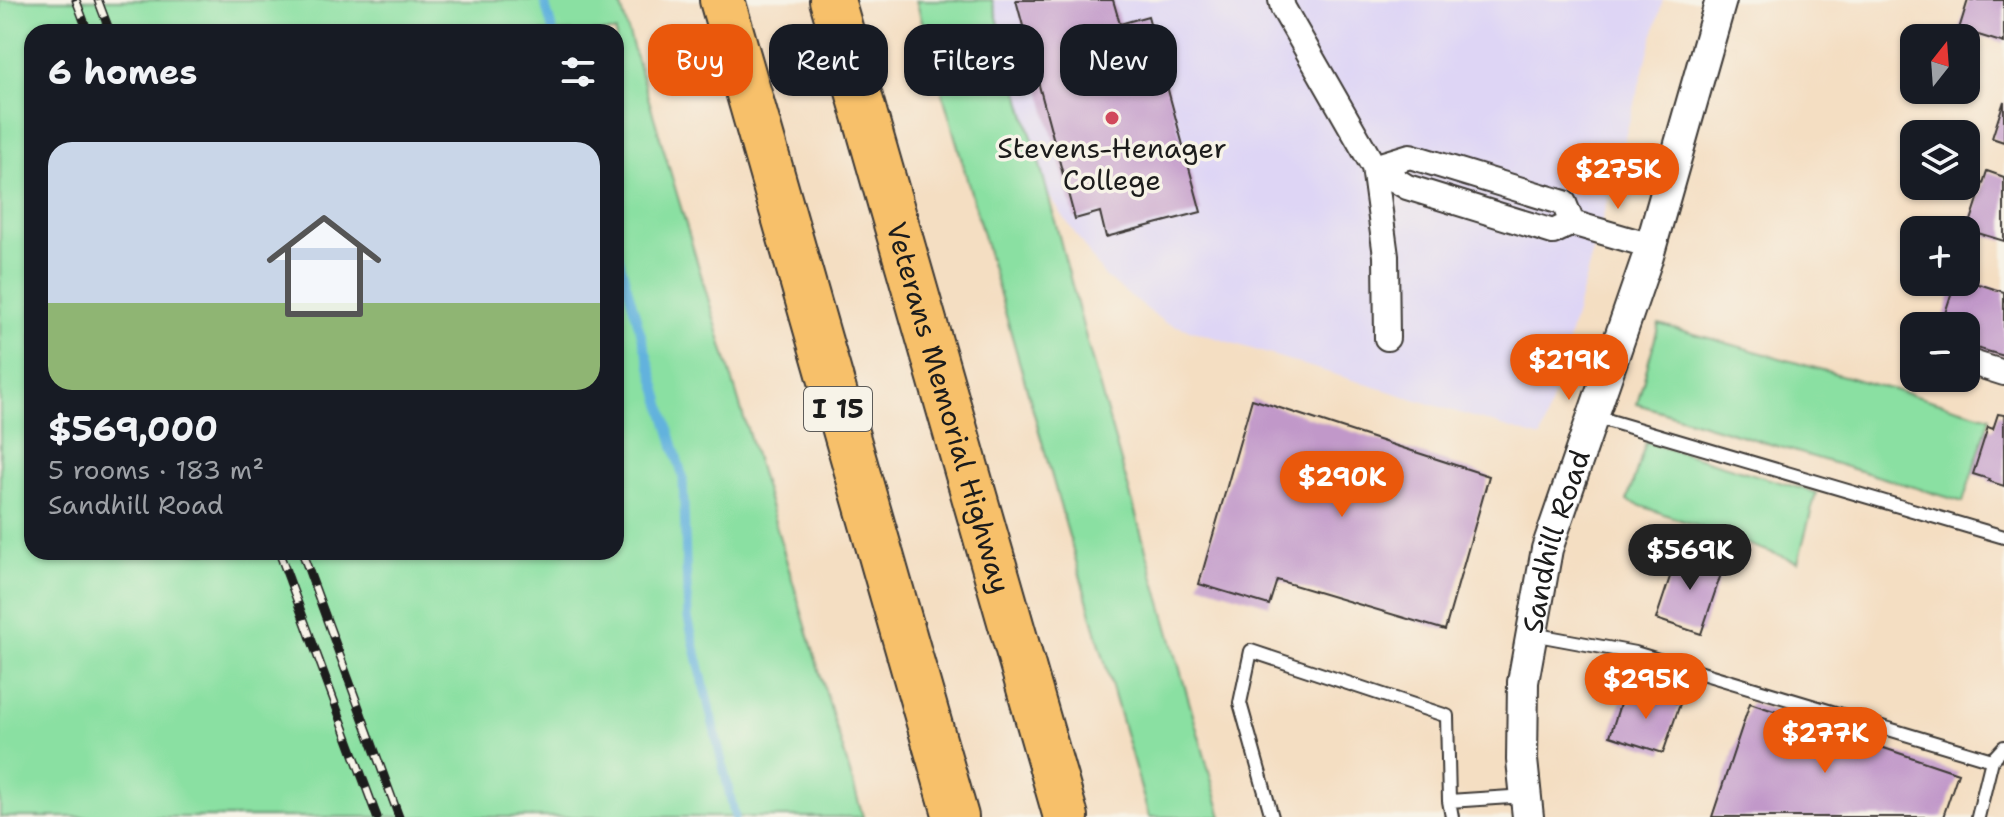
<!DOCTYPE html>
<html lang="en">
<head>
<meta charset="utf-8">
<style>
	body { margin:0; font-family:"Shantell Sans",sans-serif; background:#242831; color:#f1f3f6; height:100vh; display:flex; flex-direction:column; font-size:30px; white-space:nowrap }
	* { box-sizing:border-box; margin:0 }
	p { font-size:26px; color:#9ea1a6 }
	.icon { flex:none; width:44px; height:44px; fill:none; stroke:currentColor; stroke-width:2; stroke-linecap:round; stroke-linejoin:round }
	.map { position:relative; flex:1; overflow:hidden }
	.panel { position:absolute; left:24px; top:24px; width:600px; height:536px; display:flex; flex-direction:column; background:#171b24; border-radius:24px; box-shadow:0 2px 6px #0004 }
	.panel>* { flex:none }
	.guide { position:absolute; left:648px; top:24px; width:760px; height:72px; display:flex; gap:16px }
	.needle { width:52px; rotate:17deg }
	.fabs { position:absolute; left:1900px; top:24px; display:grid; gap:16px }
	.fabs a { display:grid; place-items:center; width:80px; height:80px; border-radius:16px; background:#171b24; box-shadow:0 2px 6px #0004; font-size:40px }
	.price { position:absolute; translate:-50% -68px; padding:0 18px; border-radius:28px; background:#ea580c; color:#fff; font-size:26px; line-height:52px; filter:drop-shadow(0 2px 4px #0008) }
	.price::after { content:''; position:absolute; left:50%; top:48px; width:24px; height:18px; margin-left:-12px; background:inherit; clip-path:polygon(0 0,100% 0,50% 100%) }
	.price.selected { background:#222; color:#fff }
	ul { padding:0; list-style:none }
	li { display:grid; align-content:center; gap:16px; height:424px; padding:0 24px }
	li+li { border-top:2px solid #363941 }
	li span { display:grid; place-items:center; height:248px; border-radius:24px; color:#555 }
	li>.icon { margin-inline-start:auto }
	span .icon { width:144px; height:144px; fill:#fffc; stroke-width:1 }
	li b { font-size:34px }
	h2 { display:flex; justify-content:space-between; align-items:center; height:96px; padding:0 24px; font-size:34px }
	.pill { padding:0 28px; border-radius:24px; background:#171b24; box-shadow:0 2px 6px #0004; font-size:28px; line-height:72px }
	.pill.selected { background:#ea580c; color:#fff }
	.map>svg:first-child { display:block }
</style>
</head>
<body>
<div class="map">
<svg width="2004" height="817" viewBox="0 0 2004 817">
	<rect width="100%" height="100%" fill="#f7f3e8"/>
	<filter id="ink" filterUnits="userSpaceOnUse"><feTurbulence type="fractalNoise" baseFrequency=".0125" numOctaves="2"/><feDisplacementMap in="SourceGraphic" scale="16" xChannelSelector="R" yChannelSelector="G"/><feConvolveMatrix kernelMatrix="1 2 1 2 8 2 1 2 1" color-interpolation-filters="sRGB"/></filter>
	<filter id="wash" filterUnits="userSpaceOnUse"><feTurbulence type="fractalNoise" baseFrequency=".006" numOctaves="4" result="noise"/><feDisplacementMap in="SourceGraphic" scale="32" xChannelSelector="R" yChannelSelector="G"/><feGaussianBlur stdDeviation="1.8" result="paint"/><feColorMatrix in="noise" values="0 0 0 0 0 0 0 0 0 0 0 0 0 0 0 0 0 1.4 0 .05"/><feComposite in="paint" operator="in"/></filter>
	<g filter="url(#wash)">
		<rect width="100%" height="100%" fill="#f4dec2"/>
		<path fill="#ded5f5" d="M 984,0 L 1663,0 L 1541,438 L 1164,322 L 1105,277 L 1041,184 Z"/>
		<path fill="#8ae0a2" stroke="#537e5f" stroke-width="2" fill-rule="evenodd" d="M 0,0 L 619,0 L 863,817 L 0,817 ZM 32,32 L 616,32 L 616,552 L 32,552 Z
			M 916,0 L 992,0 L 1042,172 L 1090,353 L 1222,817 L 1149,817 Z
			M 1659,324 L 1990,417 L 1963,502 L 1637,404 Z
			M 1646,442 L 1816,493 L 1798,562 L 1627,501 Z"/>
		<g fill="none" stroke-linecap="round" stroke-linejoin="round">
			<path stroke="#62b2dd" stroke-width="9" d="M 544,0 L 553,32
				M 616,248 L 683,478 L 688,618 L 735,817"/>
		</g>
		<g id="blocks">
			<path fill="#c198c9" d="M 1016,0 L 1113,0 L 1120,24 L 1148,16 L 1201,212 L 1106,237 L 1100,212 L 1075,219 Z
				M 1968,0 L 2004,0 L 2004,43 L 1959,29 Z
				M 2004,101 L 2004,142 L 1992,138 Z
				M 1987,171 L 2004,177 L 2004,241 L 1968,230 Z
				M 1966,280 L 2004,292 L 2004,356 L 1966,345 L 1966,326 L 1941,326 L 1955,282 L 1966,282 Z
				M 1252,399 L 1489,476 L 1445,630 L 1277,580 L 1269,605 L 1199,584 Z
				M 1998,414 L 2004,415 L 2004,486 L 1988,481 L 1989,479 L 1973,474 L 1988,427 L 1993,429 Z
				M 1679,550 L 1724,565 L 1701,634 L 1656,619 Z
				M 1636,690 L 1680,704 L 1663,753 L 1610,736 L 1621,701 L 1631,703 Z
				M 1750,703 L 1958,773 L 1943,817 L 1712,817 Z"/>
		</g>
	</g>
	<g filter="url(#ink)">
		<use href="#blocks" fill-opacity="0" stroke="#3c3935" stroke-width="2"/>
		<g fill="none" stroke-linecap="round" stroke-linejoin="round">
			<defs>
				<path id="service" d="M 1593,416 L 2004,537
					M 1532,634 L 1635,653 L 1992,760
					M 1272,817 L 1240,703 L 1251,651 L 1447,716 L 1449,801
					M 1452,817 L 1449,801 L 1526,796
					M 1978,817 L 1992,760 L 2004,747"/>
				<path id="minor" d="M 1281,0 L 1283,8 L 1374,167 L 1386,256 L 1387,338
					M 1374,167 L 1407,187 L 1553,232 L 1572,223 L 1651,246
					M 1374,167 L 1410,156 L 1564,203 L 1572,223
					M 1966,361 L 2004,373"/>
				<g id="tertiary">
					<path id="s1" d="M 1528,817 L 1522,760 L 1523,682 L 1547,549 L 1648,256 L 1721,0"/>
				</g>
				<g id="motorway">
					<path d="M 722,0 L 956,817"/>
					<path id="s2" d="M 832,0 L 1066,817"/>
				</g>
			</defs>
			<use href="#service" stroke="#3c3935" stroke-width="16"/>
			<use href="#minor" stroke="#3c3935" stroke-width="28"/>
			<use href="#tertiary" stroke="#3c3935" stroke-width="34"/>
			<use href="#motorway" stroke="#3c3935" stroke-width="48"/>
			<use href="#service" stroke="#fff" stroke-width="12"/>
			<use href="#minor" stroke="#fff" stroke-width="24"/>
			<use href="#tertiary" stroke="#fff" stroke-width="30"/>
			<use href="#motorway" stroke="#f7c06b" stroke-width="44"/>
			<defs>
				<path id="rail" d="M 76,0 L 88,32
					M 98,0 L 110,32
					M 279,552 L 377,817
					M 302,552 L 399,817"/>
			</defs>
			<use href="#rail" stroke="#1c1c1c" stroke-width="9"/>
			<use href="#rail" stroke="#f7f3e8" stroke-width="6" stroke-dasharray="18" stroke-linecap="butt"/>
		</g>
	</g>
	<circle fill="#d1495b" stroke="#f7f3e8" stroke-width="3" cx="1112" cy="118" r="8"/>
	<g text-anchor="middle" stroke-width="7" stroke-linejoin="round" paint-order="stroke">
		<rect fill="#f7f3e8" stroke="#5e5c59" stroke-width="2" x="804" y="387" width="68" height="44" rx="6"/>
		<g font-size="26" font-weight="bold" fill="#1c1c1c">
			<text x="838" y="418">I 15</text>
		</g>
		<g font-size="28" fill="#1c1c1c" stroke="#f7f3e8">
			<text x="1112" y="158">Stevens-Henager<tspan x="1112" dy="32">College</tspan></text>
		</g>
		<g font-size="28" fill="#1c1c1c" stroke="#f7f3e8">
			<text dy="10" stroke="none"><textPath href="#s2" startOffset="424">Veterans Memorial Highway</textPath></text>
			<text dy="10" stroke="none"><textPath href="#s1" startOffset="280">Sandhill Road</textPath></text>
		</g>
	</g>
</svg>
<div class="fabs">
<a><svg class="needle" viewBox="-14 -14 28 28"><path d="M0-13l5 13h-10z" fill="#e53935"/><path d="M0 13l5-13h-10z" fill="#9ea1a6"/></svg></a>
<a><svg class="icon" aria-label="layers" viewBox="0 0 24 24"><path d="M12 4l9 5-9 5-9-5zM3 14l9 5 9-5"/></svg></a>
<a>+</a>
<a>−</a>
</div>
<b class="price" style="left:1618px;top:211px">$275K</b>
<b class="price" style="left:1569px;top:402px">$219K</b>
<b class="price" style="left:1342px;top:519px">$290K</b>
<b class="price selected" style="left:1690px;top:592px">$569K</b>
<b class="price" style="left:1646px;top:721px">$295K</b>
<b class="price" style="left:1825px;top:775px">$277K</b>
<div class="guide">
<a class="pill selected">Buy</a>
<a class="pill">Rent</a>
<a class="pill">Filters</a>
<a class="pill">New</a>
</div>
<section class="panel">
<h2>6 homes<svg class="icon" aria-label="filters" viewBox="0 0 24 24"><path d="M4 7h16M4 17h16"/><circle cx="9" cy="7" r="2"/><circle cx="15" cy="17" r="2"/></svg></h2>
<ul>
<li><span style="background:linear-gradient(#c9d6e8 65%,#8fb573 0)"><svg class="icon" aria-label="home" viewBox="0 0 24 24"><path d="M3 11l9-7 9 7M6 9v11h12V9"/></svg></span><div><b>$569,000</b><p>5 rooms · 183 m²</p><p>Sandhill Road</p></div></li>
</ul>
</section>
</div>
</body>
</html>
